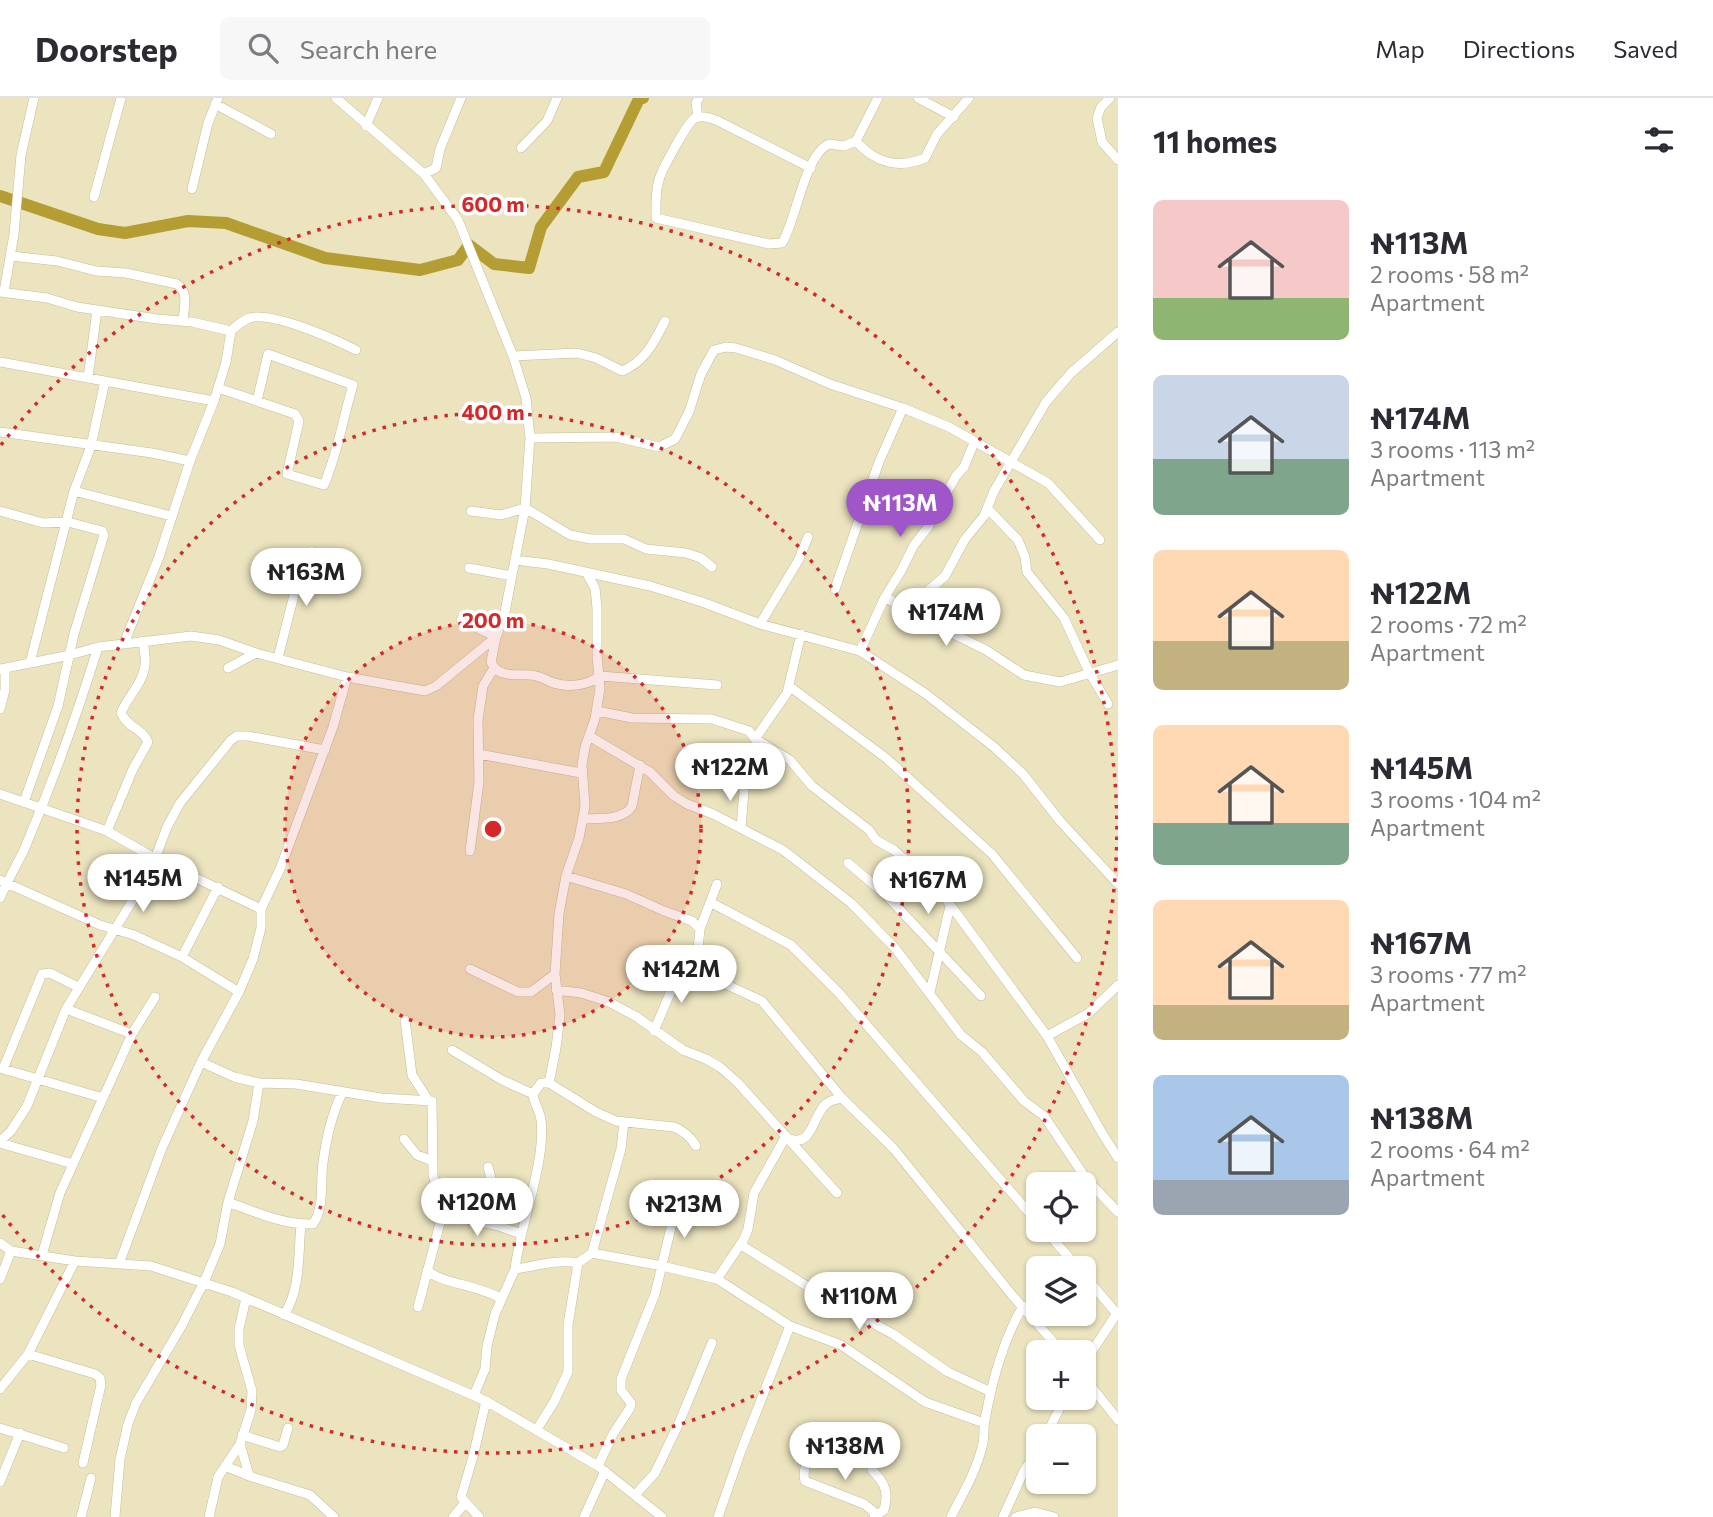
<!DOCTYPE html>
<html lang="en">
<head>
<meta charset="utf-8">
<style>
	body { margin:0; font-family:Commissioner,sans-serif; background:#f7f7f7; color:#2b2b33; height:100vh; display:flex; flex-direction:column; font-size:26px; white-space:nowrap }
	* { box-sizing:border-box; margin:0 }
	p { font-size:23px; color:#7c7c81 }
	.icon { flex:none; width:38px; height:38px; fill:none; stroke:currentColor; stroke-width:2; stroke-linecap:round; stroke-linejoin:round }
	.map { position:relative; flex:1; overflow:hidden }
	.details { display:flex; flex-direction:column; background:#fff; width:595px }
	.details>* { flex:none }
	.controls { position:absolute; left:1026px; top:1074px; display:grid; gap:14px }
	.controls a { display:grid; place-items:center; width:70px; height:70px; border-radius:10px; background:#fff; box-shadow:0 2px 5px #0004; font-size:35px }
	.price { position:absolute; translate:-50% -60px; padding:0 16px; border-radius:24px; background:#fff; color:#222; font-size:23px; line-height:46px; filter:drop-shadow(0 2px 4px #0008) }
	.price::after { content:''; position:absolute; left:50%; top:42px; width:21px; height:16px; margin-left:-10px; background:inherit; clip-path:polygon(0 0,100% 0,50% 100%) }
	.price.selected { background:#9e56c9; color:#fff }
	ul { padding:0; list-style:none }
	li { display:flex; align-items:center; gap:21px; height:175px; padding:0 35px }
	li span { display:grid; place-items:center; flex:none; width:196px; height:140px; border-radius:10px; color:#555 }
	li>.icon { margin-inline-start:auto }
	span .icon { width:84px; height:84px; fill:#fffc; stroke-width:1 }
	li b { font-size:30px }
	h2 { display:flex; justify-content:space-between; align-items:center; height:84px; padding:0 35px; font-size:30px }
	header { display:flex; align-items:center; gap:42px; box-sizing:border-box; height:98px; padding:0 35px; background:#fff; border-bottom:2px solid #e1e1e2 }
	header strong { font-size:33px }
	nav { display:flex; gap:38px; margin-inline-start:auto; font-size:24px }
	.search { width:490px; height:63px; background:#f7f7f7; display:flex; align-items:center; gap:18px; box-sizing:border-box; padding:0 24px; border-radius:10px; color:#7c7c81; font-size:26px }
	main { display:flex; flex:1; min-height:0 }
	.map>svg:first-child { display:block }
</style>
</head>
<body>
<header>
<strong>Doorstep</strong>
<div class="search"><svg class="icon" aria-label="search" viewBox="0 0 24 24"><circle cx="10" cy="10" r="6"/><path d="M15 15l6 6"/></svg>Search here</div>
<nav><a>Map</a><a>Directions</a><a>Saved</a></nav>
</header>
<main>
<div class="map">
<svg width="1118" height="1419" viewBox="0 0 1118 1419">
	<rect width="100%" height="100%" fill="#ece4bf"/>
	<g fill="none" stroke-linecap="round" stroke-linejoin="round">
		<path stroke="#b49e33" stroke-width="12" d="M 0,98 L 98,131 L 125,135 L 188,123 L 226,125 L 325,160 L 420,172 L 458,162 L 469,147 L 494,166 L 529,170 L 541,129 L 578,79 L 604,74 L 639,1 L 643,0"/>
		<defs>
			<path id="street" d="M 918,0 L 954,19
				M 1110,0 L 1101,9 L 1097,20 L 1102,44 L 1118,62
				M 215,6 L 271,36
				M 698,19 L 696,5 L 699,0
				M 366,28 L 378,0
				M 856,43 C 875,65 899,71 925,60 L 937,36 L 969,0
				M 521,50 L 547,23 L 557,0
				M 811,70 L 716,22 C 710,20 702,17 695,20 C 688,23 661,73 659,82 C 655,94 656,108 656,120 L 769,146 L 782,145 C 796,124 804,57 829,46 L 844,48 L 856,43 L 878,0
				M 424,76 L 436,70 L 440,51 L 461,0
				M 192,91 L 208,25 L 218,0
				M 94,99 L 121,0
				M 11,158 L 57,163 L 96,173 L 126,175 L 177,186 C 189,194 184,210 183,222
				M 0,194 L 47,200 L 77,209 L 157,221 L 192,224 L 231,233
				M 4,194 L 14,136 L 21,57 L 34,0
				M 513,258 L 577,255 L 596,260 L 622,273 C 645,264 654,244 665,223
				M 0,264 L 214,303
				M 88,280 L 97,212
				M 218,290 L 295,316 L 299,323 L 287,376 L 324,387 C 338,354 343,320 353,287 L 268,256 L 257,303
				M 0,334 L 152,355 L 190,363
				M 530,340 L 616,339 L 659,349 L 675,341 L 689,314 L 701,276 L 714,252 L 726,249 L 736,250 L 775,262 L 830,286 L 903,310 L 949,329 L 1048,385 L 1100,442
				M 74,393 L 171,418
				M 988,411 L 1018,442 L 1025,459 L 1027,474 L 1064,520 L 1089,574 L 1108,606
				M 0,413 L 43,425 L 68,424 L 102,433 L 104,437 L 74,536 L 58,608 L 24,704
				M 471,413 L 501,417 L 525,410 L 570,437 L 591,441 L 624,441 L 646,451 L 686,455 L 701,460 L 712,469
				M 515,462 L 548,466 L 650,488 L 702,504 L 760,526 L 860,553 L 926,596 L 994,649 L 1023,676 L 1060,723 L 1118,786
				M 469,470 L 512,478
				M 835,491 L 879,364 L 903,310
				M 885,499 L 919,519 L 986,552 L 1024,577 L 1060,584 L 1118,567
				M 914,517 L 929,492 L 945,478 L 965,441 L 984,418 L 994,393 L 1046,304 L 1071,275 L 1118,234
				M 461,522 L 496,539 L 491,564 C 500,583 520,574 536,578 C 542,579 546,582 551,584 C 567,590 587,588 600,578 L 717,587
				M 760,526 L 798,463 L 808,439
				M 124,545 L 159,459 L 190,363 L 214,303 L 226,264 L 231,233 C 236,228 242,223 249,220 C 272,213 334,241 356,252
				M 860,553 L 885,499 L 901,473 L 914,447 L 928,429 L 956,378 L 964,369 L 974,345
				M 278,560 L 294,497 L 312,453
				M 30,565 L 74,393 L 91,348 L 105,283
				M 228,570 L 256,555
				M 0,571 L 70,557 L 98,549 L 191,538 L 219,542 L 256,555 L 347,579 L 425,593 L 436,588 L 496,539 L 504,519 L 525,410 L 530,340 L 526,300 L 513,258 L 458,122 L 424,76 L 336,0
				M 789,588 L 886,660 L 992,756 L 1077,860
				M 0,611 L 5,592 L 5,571
				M 597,613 L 632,620 L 712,621 L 749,633 L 755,641 L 790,662 L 812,688 L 869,732 L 876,742 L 894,752 L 940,793 L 1047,938 L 1102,1035 L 1118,1060
				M 589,638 L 650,674 L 674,698 L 687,706 L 713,716 L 783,752 L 851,805 L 895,850 L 961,937 L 982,954 L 1024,1003 L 1044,1018 L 1087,1082 L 1118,1114
				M 755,641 L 787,595 L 801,536
				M 479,656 L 581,675
				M 740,679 L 744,694 L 741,729
				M 0,696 L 107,733 L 156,761 L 261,811
				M 584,721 C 599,720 623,723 632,708 L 640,667
				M 107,733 L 133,671 L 148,644 C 143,631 127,629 121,615 C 127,599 143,586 145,567 C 146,560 144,551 143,543
				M 470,753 L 479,684 L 478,622 L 483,588 L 494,570
				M 848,765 L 886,797 L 981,898
				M 566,778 L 626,796 L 664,813 L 692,823 L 700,831
				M 0,782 L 100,827 L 134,837 L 182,859 L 239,894
				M 717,786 L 700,831 L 696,870 L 701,875 L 762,903 L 842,1000 L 894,1051 L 1012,1197 L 1063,1255
				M 0,800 C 7,784 16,768 24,752 C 52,686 77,617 98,549
				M 710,804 L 791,847 L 839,895 L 1038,1125
				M 898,808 L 904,760
				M 182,859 L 218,789
				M 470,871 L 518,894 L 531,894 L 555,876
				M 556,892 L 581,895 L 609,904 L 637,919 L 683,952 L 706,961 L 720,969 L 738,985 L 837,1095
				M 930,894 L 950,808
				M 405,922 L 412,977 L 428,1002
				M 654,933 L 674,886 L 692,870
				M 132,936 L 155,899
				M 1047,938 L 1089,915 L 1118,887
				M 452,952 L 502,982 L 533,996
				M 201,964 L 234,979 L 259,985 L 296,986 L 381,1000 L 432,1003 L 433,1077 L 440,1101 L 440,1125 L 418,1209
				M 0,970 L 103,1000
				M 3,971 L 42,876 L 50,875 L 78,889
				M 549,985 L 556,950 L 560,917 L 555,876 L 559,816 L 566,778 L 579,740 L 585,708 L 582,667 L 585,649 L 595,621 L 600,590 L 597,558 L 597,510 L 595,490 L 586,474
				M 404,1041 L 417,1057 L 433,1063
				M 790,1041 C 813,1049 812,1018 826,1006 C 830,1002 836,1001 842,1000
				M 0,1043 L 11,1033 L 27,1008 L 66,911 L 150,774 L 167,729 L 180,705 L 231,642 L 237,638 L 248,638 L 325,652
				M 0,1045 L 73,1066
				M 488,1069 L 497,1103 L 499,1128
				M 228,1104 C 255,1114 284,1127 313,1126 C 325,1109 320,1084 323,1065 C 326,1042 332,1016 342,995
				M 440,1115 L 499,1128 L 521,1136
				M 1045,1132 L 1079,1171
				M 0,1145 L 11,1153 L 75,1163 L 151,1168 L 232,1194 L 486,1303 L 598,1368 L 662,1419
				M 741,1147 L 826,1200 L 893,1236 L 948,1274 L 991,1294
				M 592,1155 L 662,1168 L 717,1181 L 790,1228 L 841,1247 L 925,1304 L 984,1325
				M 42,1157 L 60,1095 L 132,936 L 66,911
				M 119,1166 L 162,1050 L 201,964 L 239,894 L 253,861 L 261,830 L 261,811 L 280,771 L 333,629 L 347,579
				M 515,1171 C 520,1126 546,1065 541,1022 C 540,1013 534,1006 533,996 L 541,985 L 549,985 L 596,1014 L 616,1023 L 674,1029 C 684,1033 690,1038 696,1048
				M 427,1173 C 445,1186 477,1187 500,1200
				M 1083,1176 L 1118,1217
				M 0,1181 L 11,1153
				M 717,1181 L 744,1141 L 748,1131 L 754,1095 L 786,1038
				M 284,1217 C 301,1191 298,1156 301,1126
				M 28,1256 L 95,1276 L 100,1280 L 101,1287 L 83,1365
				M 1083,1267 L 1117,1215
				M 1083,1278 L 1118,1322
				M 0,1291 L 28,1256 L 75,1163
				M 474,1297 L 485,1271 L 487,1248 L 495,1216 L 515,1171 C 537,1168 556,1161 578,1165 L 592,1155 L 621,1051 L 624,1024
				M 0,1330 L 64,1350
				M 537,1331 L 554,1304 L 568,1274 L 568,1227 L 578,1165
				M 824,1332 C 817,1346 800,1367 805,1383 L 864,1406 L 873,1413 L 875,1419
				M 242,1337 L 280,1349 L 283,1347 L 288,1330
				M 1045,1339 L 1065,1300
				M 240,1346 L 249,1377
				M 225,1368 L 252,1379 L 310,1397 L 334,1419
				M 598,1368 L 613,1336 L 630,1310 L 631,1305 L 621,1292 L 621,1281 L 655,1196 L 676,1109
				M 872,1372 C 885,1385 889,1394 884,1412 L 875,1418
				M 0,1384 L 20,1335
				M 635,1397 L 655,1375 L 679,1325 L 712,1245
				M 81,1419 L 91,1380
				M 115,1419 L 120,1361 L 128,1326 L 136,1305 L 181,1229 L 204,1184 L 220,1146 L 228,1104 L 253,1023 L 259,985
				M 209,1419 L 218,1379 L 240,1346 L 251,1312 L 252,1293 L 239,1247 L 239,1231 L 246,1200
				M 453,1419 L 465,1405
				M 479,1419 L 461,1399 L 473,1359 L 486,1303
				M 584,1419 L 605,1373
				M 718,1419 L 741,1353 L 790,1228
				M 951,1419 C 962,1397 976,1374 982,1349 C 985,1340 983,1331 985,1322 C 992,1283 1003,1242 1023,1208
				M 1003,1419 L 1024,1373 L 1038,1352
				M 1016,1419 L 1035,1414 L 1054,1419"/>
		</defs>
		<use href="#street" stroke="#c5bd99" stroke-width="10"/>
		<use href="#street" stroke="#fff" stroke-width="9"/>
	</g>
	<circle cx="493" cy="731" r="208" fill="#d62828" fill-opacity=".12"/>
	<g fill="none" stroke="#d62828" stroke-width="3.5" stroke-dasharray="3.5 7">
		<circle cx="493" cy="731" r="208"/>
		<circle cx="493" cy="731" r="416"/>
		<path d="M1 347A624 624 0 1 1 1 1115"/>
	</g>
	<circle cx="493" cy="731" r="10" fill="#d62828" stroke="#fff" stroke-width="3.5"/>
	<g font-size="21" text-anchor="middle" font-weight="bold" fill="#d62828" stroke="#fff" stroke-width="7" stroke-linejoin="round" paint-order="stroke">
		<text x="493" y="114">600 m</text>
		<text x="493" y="322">400 m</text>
		<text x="493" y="530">200 m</text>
	</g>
</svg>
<div class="controls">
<a><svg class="icon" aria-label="locate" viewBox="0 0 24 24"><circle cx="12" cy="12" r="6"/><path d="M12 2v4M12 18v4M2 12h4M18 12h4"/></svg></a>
<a><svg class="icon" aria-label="layers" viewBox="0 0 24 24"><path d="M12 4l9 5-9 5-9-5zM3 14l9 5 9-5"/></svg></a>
<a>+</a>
<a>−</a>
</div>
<b class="price selected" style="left:900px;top:441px">₦113M</b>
<b class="price" style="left:306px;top:510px">₦163M</b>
<b class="price" style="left:946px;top:550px">₦174M</b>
<b class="price" style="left:730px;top:705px">₦122M</b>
<b class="price" style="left:143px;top:816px">₦145M</b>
<b class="price" style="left:928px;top:818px">₦167M</b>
<b class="price" style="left:681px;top:907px">₦142M</b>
<b class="price" style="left:477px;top:1140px">₦120M</b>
<b class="price" style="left:684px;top:1142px">₦213M</b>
<b class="price" style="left:859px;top:1234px">₦110M</b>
<b class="price" style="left:845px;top:1384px">₦138M</b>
</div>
<section class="details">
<h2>11 homes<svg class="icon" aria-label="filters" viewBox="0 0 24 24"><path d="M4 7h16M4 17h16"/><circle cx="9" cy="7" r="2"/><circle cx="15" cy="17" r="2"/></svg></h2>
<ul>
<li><span style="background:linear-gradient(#f6c9c9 70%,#8fb573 0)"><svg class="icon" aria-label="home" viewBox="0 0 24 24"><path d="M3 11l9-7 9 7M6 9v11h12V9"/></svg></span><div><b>₦113M</b><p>2 rooms · 58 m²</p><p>Apartment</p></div></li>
<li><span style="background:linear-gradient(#c9d6e8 60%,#7fa58c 0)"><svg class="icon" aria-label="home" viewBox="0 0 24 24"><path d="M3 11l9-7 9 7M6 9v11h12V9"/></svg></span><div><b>₦174M</b><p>3 rooms · 113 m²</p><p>Apartment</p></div></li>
<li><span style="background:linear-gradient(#ffd9b3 65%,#c2b280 0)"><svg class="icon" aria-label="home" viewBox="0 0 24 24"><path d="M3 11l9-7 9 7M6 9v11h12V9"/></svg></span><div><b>₦122M</b><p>2 rooms · 72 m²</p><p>Apartment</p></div></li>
<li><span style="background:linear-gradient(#ffd9b3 70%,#7fa58c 0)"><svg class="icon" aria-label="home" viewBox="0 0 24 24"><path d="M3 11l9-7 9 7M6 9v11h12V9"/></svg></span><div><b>₦145M</b><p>3 rooms · 104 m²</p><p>Apartment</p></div></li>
<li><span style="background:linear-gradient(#ffd9b3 75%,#c2b280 0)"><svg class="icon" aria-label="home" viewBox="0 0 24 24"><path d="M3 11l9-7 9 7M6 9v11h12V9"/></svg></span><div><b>₦167M</b><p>3 rooms · 77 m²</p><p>Apartment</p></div></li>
<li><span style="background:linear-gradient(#a9c7e8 75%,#9aa5b1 0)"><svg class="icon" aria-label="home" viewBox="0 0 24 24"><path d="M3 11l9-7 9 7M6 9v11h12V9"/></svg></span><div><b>₦138M</b><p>2 rooms · 64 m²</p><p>Apartment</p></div></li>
</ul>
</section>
</main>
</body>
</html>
